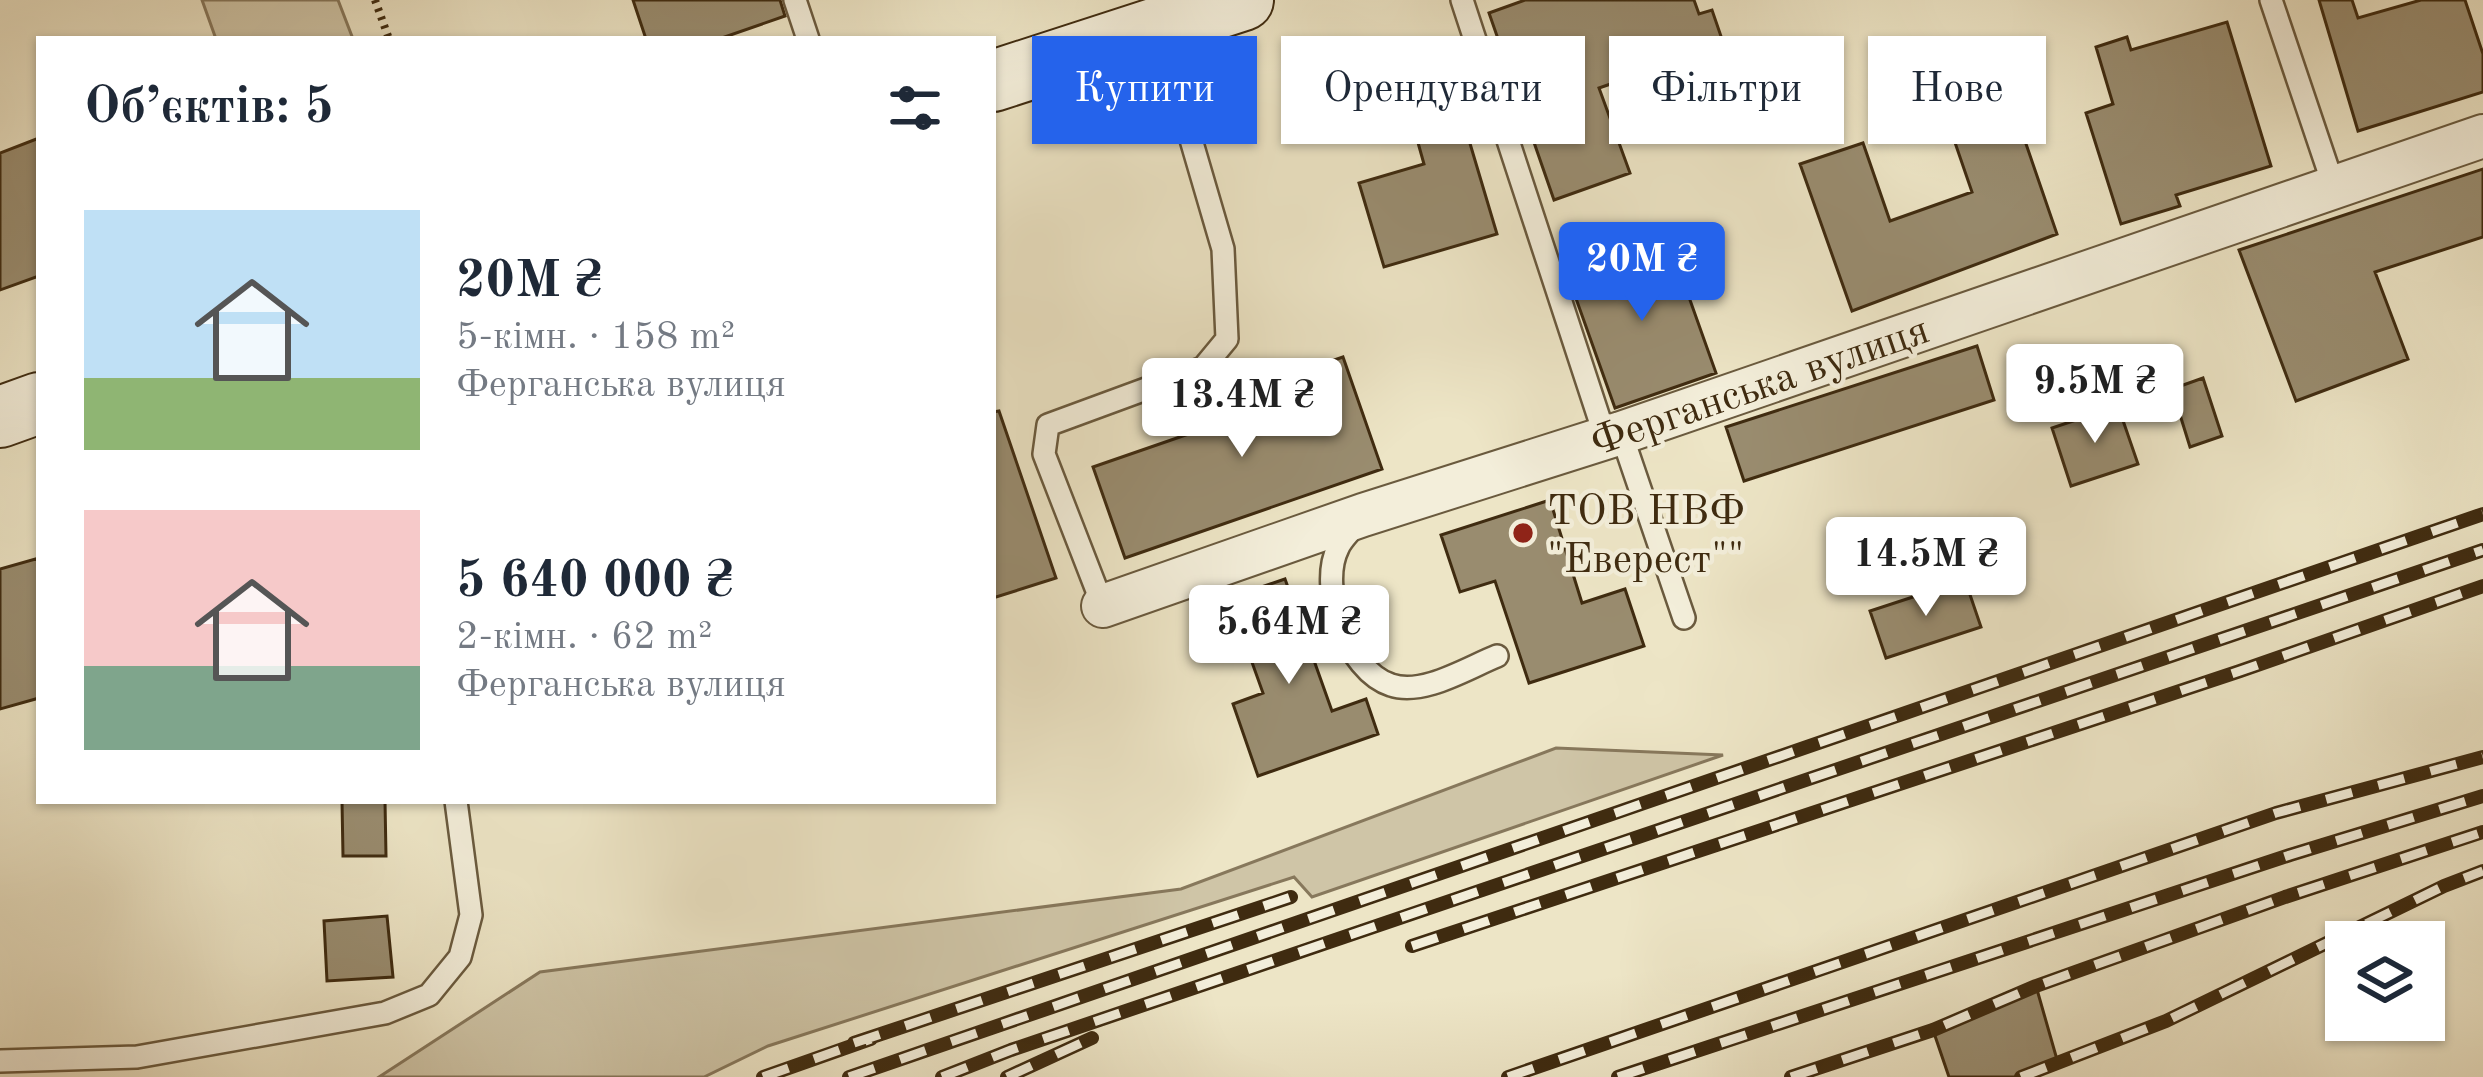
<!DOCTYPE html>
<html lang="uk">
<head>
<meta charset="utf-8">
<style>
	body { margin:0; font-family:"Old Standard TT",serif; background:#f6f6f7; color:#1f2937; height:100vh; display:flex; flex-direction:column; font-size:45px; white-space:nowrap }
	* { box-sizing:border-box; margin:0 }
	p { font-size:39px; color:#747a83 }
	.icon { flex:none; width:66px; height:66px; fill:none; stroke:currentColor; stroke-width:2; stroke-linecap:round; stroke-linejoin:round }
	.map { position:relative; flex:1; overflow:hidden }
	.details { position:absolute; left:36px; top:36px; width:960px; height:768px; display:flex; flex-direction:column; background:#fff; border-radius:0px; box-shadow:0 3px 9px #0004 }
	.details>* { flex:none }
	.hud { position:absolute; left:1032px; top:36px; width:1140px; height:108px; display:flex; gap:24px }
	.tools { position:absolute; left:2325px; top:921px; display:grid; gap:24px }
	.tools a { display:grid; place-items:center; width:120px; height:120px; border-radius:0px; background:#fff; box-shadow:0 3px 9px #0004; font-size:60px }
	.price { position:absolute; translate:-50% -102px; padding:0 27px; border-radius:12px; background:#fff; color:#222; font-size:39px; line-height:78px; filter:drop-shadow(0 3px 6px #0008) }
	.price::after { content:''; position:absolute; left:50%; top:72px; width:36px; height:27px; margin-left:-18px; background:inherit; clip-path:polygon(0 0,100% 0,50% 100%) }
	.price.current { background:#2563eb; color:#fff }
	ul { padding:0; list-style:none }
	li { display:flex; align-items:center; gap:36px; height:300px; padding:0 48px }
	li span { display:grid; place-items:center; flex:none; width:336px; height:240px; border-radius:0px; color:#555 }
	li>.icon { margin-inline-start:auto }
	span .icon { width:144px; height:144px; fill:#fffc; stroke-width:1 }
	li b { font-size:51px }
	h2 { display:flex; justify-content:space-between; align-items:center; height:144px; padding:0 48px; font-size:51px }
	.chip { padding:0 42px; border-radius:0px; background:#fff; box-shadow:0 3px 9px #0004; font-size:42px; line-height:108px }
	.chip.current { background:#2563eb; color:#fff }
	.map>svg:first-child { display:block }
</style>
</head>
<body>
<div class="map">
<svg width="2483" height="1077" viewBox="0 0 2483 1077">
	<rect width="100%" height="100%" fill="#ede5c6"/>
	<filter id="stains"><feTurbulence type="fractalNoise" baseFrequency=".00167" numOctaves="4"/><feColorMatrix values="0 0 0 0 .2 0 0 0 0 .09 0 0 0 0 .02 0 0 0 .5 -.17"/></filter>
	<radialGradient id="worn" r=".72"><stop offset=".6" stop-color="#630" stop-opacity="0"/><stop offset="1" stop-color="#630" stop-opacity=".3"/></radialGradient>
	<path fill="#cfc5a7" stroke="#87785c" stroke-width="3" d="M 202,0 L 338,0 L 353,39 L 216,39 Z
		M 1556,748 L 1723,755 L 1312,897 L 1294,877 L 768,1046 L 704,1077 L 379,1077 L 540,972 L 1181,889 Z"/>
	<path fill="#998c6f" stroke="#3f2b10" stroke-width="3" d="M 633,0 L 780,0 L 785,16 L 719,39 L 646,39 Z
		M 1525,0 L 1694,0 L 1699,14 L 1712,10 L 1724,45 L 1599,88 L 1630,173 L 1554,200 L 1489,13 Z
		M 2319,0 L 2352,0 L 2358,18 L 2421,0 L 2465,0 L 2483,54 L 2483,92 L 2358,131 Z
		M 2227,22 L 2271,166 L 2176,195 L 2180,206 L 2121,224 L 2086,113 L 2113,104 L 2096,47 L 2127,37 L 2131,50 Z
		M 1446,63 L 1497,234 L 1384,267 L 1359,183 L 1424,164 L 1399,75 Z
		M 2014,109 L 2057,234 L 1852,311 L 1800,164 L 1863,143 L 1890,221 L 1972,192 L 1951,131 Z
		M 39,138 L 39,276 L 0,290 L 0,153 Z
		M 2483,169 L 2483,237 L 2375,272 L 2408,359 L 2296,401 L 2239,250 Z
		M 1669,241 L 1716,373 L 1615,408 L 1568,276 Z
		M 1977,346 L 1994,400 L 1744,481 L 1726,427 Z
		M 1343,357 L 1382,469 L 1125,558 L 1093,467 L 1229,420 L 1221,399 Z
		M 2203,378 L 2222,436 L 2190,447 L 2172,389 Z
		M 2118,406 L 2138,464 L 2071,486 L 2052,428 Z
		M 999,411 L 1056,578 L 993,598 L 993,412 Z
		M 1550,500 L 1582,603 L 1625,589 L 1644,646 L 1529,683 L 1495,581 L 1460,592 L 1441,535 Z
		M 39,558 L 39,698 L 0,709 L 0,569 Z
		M 1285,579 L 1332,711 L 1366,699 L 1378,734 L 1258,776 L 1233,704 L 1263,693 L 1229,598 Z
		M 1965,580 L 1981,627 L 1886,658 L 1870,611 Z
		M 342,801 L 385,801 L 386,856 L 343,856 Z
		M 387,916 L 393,977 L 327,981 L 324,921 Z
		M 2036,986 L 2058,1063 L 2018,1077 L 1949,1077 L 1933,1030 Z"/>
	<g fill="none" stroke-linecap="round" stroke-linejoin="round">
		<defs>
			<path id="lane" d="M 795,0 L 808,39
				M 1462,0 L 1600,421 L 1621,433 L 1684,618
				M 2271,0 L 2334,187
				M 1355,525 C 1350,532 1341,540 1338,548 C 1318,587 1347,671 1391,685 C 1423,696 1467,668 1497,656
				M 1103,606 L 1044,454 L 1048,425 L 1203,368 L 1227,339 L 1223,249 L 1159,30
				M 0,1061 L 137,1057 L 385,1013 L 429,995 L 460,957 L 471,915 L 456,801"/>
			<path id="street" d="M 1103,606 L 1363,515 L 1621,433 L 2483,136"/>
			<path id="secondary" d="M 993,81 L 1243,0
				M 0,417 L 39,403"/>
		</defs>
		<use href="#lane" stroke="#6a5a3e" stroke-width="26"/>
		<use href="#street" stroke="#6a5a3e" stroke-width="46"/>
		<use href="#secondary" stroke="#3f2b10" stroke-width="64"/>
		<path stroke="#3f2b10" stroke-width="8" stroke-dasharray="3 6" stroke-linecap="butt" d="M 375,0 L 389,39"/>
		<use href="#lane" stroke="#f3eeda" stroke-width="21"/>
		<use href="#street" stroke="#f3eeda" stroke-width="42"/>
		<use href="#secondary" stroke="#f3eeda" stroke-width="60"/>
		<defs>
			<path id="rail" d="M 1412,946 L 2240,671 L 2483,586
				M 854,1043 L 1291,897
				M 763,1077 L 871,1039
				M 849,1077 L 2483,514
				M 942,1077 L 1011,1050 L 2483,550
				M 1007,1077 L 1092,1038
				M 1508,1077 L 2276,813 L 2483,757
				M 1618,1077 L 2290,855 L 2483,796
				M 1791,1077 L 1933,1030 L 2036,986 L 2285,897 L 2483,832
				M 2021,1077 L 2166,1021 L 2444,886 L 2483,871"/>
		</defs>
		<use href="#rail" stroke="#3f2b10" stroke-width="14"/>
		<use href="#rail" stroke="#f3eeda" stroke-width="9" stroke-dasharray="27" stroke-linecap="butt"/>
	</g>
	<circle fill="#8f2418" stroke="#f3eeda" stroke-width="4.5" cx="1523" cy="533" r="12"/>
	<g text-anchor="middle" stroke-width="9" stroke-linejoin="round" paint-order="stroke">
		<g font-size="42" fill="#3f2b10" stroke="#f3eeda">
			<text transform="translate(1759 384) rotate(-19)" y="15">Ферганська вулиця</text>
		</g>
		<g font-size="42" fill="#3f2b10" stroke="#f3eeda" text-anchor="start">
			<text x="1547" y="524">ТОВ НВФ<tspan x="1547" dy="48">"Еверест""</tspan></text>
		</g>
	</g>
	<rect width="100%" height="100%" filter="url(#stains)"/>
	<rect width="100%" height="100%" fill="url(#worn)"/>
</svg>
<div class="tools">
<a><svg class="icon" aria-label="layers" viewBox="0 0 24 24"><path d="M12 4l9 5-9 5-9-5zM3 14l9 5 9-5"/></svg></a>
</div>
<b class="price current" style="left:1642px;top:324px">20M ₴</b>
<b class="price" style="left:2095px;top:446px">9.5M ₴</b>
<b class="price" style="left:1242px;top:460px">13.4M ₴</b>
<b class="price" style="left:1926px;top:619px">14.5M ₴</b>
<b class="price" style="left:1289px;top:687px">5.64M ₴</b>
<div class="hud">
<a class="chip current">Купити</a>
<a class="chip">Орендувати</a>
<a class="chip">Фільтри</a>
<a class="chip">Нове</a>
</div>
<section class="details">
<h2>Об’єктів: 5<svg class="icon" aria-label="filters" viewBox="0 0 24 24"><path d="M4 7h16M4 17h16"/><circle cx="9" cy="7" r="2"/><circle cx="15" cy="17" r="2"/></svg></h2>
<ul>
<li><span style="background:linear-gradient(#bfe0f5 70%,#8fb573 0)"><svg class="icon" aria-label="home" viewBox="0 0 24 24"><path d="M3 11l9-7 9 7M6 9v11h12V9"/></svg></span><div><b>20M ₴</b><p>5-кімн. · 158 m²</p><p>Ферганська вулиця</p></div></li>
<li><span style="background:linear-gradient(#f6c9c9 65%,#7fa58c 0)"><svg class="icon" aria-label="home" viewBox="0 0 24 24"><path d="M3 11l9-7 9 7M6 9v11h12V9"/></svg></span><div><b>5 640 000 ₴</b><p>2-кімн. · 62 m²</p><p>Ферганська вулиця</p></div></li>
</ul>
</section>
</div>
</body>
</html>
